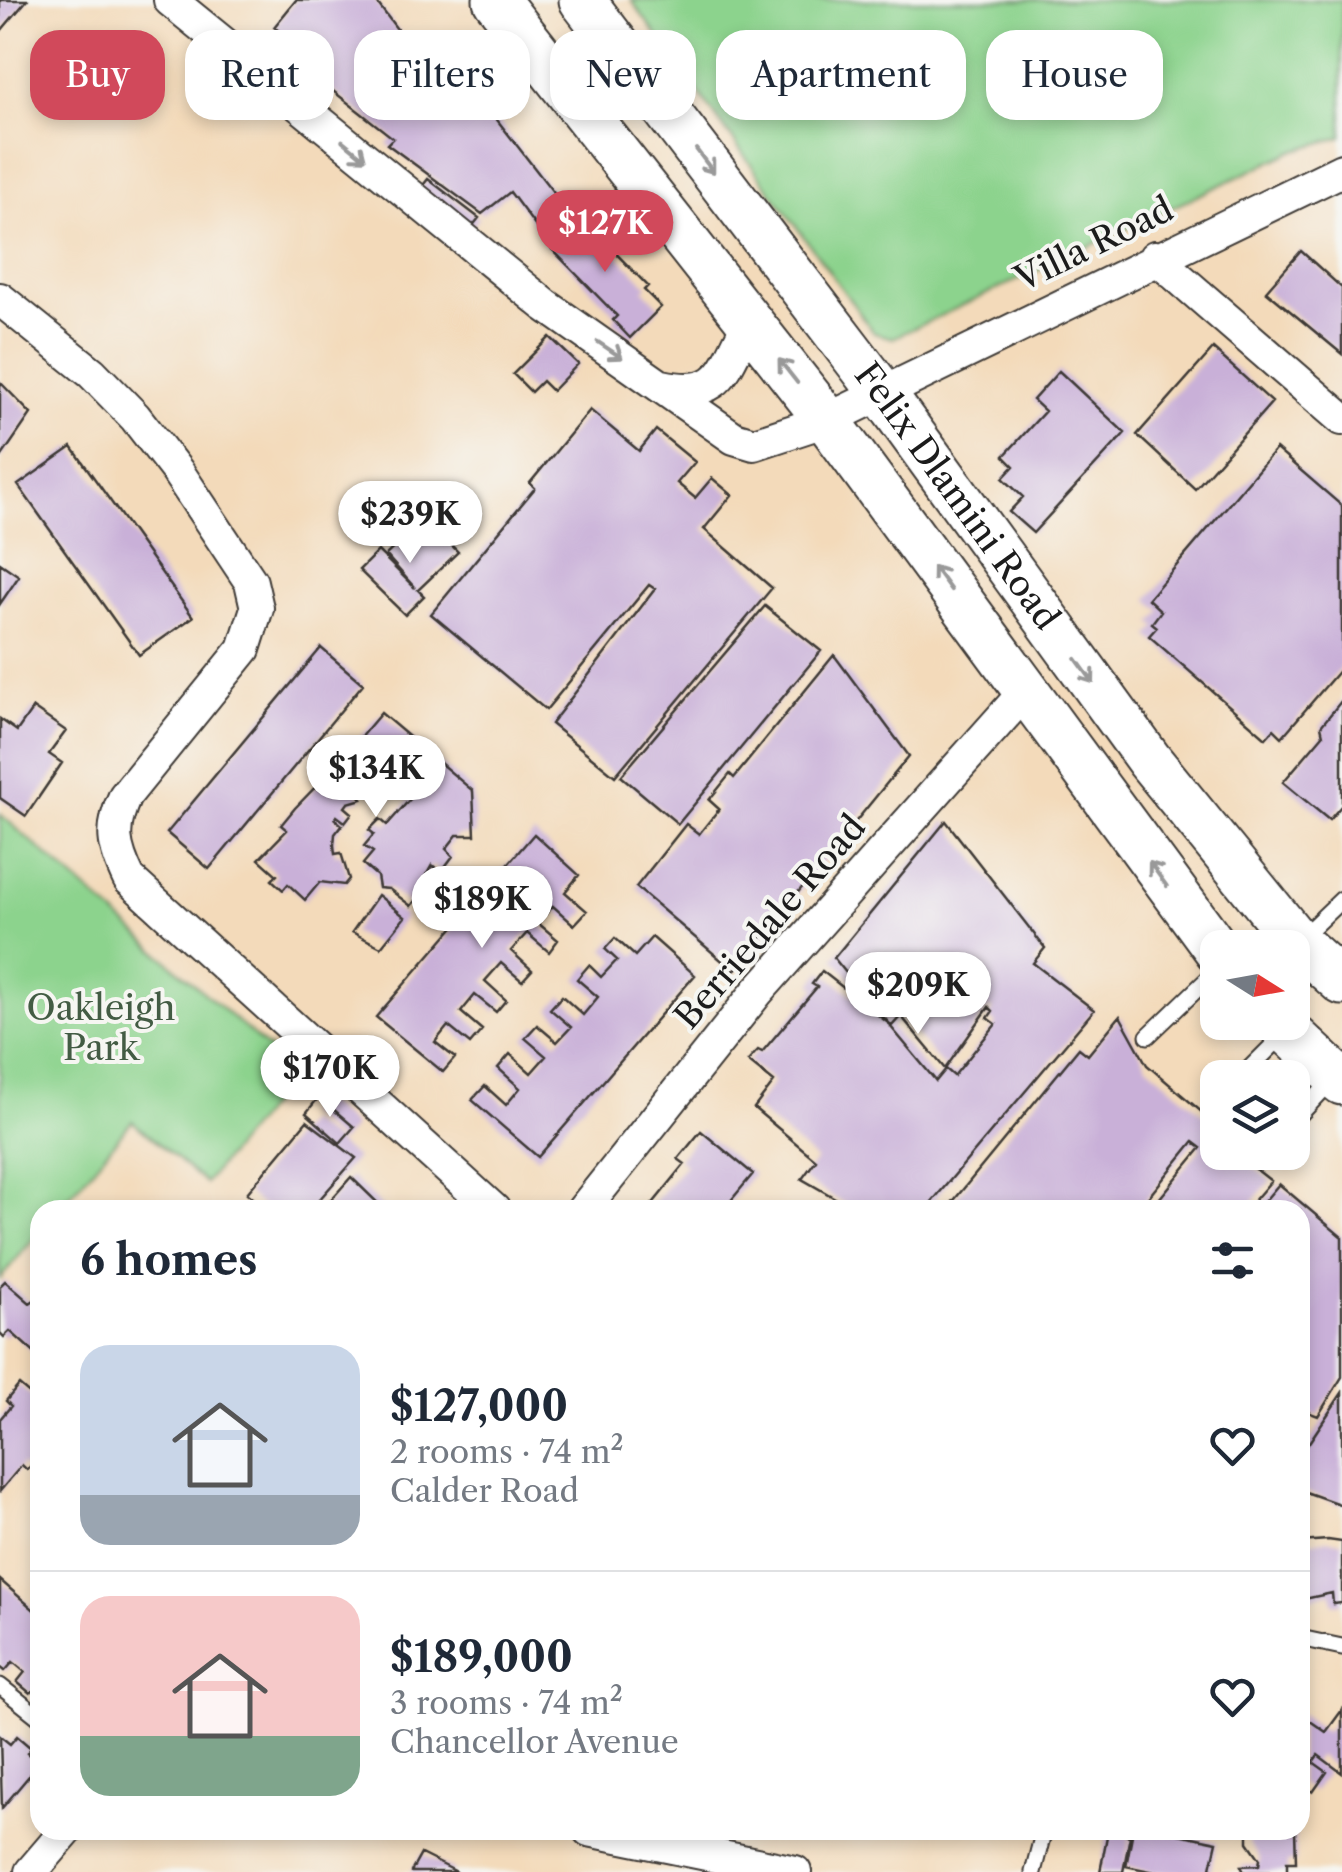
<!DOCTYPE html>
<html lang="en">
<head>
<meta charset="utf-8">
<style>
	body { margin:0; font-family:"Libre Caslon Text",serif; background:#f6f6f7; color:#1f2937; height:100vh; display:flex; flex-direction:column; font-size:38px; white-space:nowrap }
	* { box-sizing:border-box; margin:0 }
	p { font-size:32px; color:#747a83 }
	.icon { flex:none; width:55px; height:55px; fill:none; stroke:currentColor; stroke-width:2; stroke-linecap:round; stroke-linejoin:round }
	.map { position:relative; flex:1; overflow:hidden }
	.drawer { position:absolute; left:30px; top:1200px; width:1280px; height:640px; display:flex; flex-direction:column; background:#fff; border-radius:30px; box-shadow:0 5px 15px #0003 }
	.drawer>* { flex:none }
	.guide { position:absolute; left:30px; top:30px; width:1282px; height:90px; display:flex; gap:20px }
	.needle { width:65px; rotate:101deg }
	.tools { position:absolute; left:1200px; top:930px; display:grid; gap:20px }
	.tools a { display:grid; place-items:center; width:110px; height:110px; border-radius:20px; background:#fff; box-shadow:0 5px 15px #0003; font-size:50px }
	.price { position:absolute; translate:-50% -85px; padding:0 22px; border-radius:35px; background:#fff; color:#222; font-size:32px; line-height:65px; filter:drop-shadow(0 2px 5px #0008) }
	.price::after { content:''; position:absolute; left:50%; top:60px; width:30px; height:22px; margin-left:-15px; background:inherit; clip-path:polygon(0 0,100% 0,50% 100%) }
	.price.on { background:#d1495b; color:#fff }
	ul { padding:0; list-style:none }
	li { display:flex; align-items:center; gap:30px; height:250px; padding:0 50px }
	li+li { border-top:2px solid #e0e1e3 }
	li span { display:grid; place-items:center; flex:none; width:280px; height:200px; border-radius:30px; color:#555 }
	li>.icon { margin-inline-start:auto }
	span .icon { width:120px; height:120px; fill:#fffc; stroke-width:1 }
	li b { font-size:42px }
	h2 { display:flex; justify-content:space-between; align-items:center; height:120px; padding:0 50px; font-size:42px }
	.pill { padding:0 35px; border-radius:30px; background:#fff; box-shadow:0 5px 15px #0003; font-size:35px; line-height:90px }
	.pill.on { background:#d1495b; color:#fff }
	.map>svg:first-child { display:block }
</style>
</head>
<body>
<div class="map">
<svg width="1342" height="1872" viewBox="0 0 1342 1872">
	<rect width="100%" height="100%" fill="#f6f6f2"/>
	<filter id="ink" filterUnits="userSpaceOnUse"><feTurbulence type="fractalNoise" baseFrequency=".01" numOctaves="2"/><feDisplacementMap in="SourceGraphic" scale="20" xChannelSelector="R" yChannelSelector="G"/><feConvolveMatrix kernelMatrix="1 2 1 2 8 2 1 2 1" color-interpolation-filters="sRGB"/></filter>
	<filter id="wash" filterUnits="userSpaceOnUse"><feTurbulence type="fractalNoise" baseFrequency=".0048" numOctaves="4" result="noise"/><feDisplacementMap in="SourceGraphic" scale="40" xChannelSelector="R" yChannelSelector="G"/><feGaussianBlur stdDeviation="2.25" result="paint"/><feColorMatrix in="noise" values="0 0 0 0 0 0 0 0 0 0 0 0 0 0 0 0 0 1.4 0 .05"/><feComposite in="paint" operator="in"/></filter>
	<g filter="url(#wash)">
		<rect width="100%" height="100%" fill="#f3daba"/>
		<path fill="#8cd38d" stroke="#547854" stroke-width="2.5" d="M 631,0 L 1342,0 L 1342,137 L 1295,150 L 893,338 L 874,333 Z
			M 0,814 L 296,1073 L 205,1183 L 132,1121 L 58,1210 L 40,1210 L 40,1231 L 0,1279 Z"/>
		<g id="blocks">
			<path fill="#c9b0d8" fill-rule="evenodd" d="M 0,0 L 27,0 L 0,32 Z
				M 296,0 L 375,0 L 442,89 L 460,72 L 567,210 L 539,231 L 510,192 L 482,214 L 387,144 L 393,138 L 296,62 L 304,51 L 274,27 Z
				M 428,179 L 479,218 L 471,228 L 420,189 Z
				M 569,217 L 580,229 L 586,223 L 648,286 L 644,290 L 661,307 L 630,338 L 613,320 L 617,316 L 544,241 Z
				M 1301,251 L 1342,288 L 1342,354 L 1266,291 Z
				M 550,337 L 578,364 L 552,391 L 542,381 L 531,392 L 513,374 Z
				M 1213,349 L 1272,402 L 1195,489 L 1137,435 Z
				M 1059,371 L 1125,433 L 1033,533 L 1009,512 L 1023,497 L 1003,478 L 1014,466 L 1004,456 L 1045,411 L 1033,400 Z
				M 0,382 L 31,414 L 0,459 Z
				M 590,410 L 639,451 L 656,430 L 695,462 L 677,483 L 695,498 L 712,478 L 732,495 L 704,529 L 772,588 L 615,776 L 551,724 L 655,589 L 649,585 L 546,710 L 431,614 L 535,488 L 530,483 Z
				M 72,447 L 193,617 L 139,655 L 18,485 Z
				M 1276,449 L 1342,506 L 1342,667 L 1282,737 L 1274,729 L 1266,738 L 1149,636 L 1157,627 L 1152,623 L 1161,611 L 1148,599 Z
				M 425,518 L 458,552 L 418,590 L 424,596 L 405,615 L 359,570 L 378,551 L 415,588 L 386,555 Z
				M 0,563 L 19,576 L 0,604 Z
				M 765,606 L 821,651 L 678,824 L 621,776 Z
				M 321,648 L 363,684 L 209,869 L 167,833 Z
				M 834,655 L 909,756 L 734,971 L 636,887 L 686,824 L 699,834 L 719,809 L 709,800 L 730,774 L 734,778 Z
				M 1342,700 L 1342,805 L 1329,820 L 1283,782 L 1323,735 L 1321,726 Z
				M 33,708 L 66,731 L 49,754 L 62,763 L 26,816 L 0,798 L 0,719 L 17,731 Z
				M 381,713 L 473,791 L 475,835 L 457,835 L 446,849 L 453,856 L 441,872 L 432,865 L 422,883 L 427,886 L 411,906 L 389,889 L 379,888 L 377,876 L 363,864 L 373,852 L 364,846 L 374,834 L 369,830 L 380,819 L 387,825 L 419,789 L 400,778 L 405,766 L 398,760 L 371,786 L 364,786 L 359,794 L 362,799 L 348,803 L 345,807 L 352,813 L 345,822 L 337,816 L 335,819 L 342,825 L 335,834 L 334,845 L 335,854 L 341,853 L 349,879 L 344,885 L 320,882 L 305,900 L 288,884 L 283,890 L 272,880 L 277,875 L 259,859 L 287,830 L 281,825 L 295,808 L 329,773 L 336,779 L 342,772 L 342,759 Z
				M 946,821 L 1045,948 L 1033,963 L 1094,1010 L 925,1210 L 856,1210 L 802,1179 L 816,1160 L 754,1108 L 774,1082 L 748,1061 L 758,1050 L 762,1052 L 817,987 L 812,984 L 822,971 L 892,1026 L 872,1005 L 875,998 L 856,985 L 834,958 ZM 989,1007 L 993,1011 L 988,1018 L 996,1024 L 954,1076 L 946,1069 L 936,1081 L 891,1027 L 901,1016 L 945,1069 Z
				M 534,834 L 579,875 L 565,892 L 587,911 L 574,925 L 553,906 L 538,923 L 558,940 L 549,952 L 527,933 L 511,951 L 532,970 L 522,981 L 501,963 L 485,981 L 506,1000 L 496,1012 L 475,995 L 461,1012 L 482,1030 L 470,1044 L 448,1026 L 435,1042 L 455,1058 L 443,1072 L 376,1017 Z
				M 378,895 L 405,917 L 381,947 L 352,932 Z
				M 652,937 L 695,975 L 538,1157 L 472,1100 L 485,1086 L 506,1105 L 520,1088 L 498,1068 L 510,1054 L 531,1073 L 546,1056 L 525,1038 L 537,1025 L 557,1042 L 571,1027 L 550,1009 L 562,996 L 583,1015 L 598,997 L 577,979 L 589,965 L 601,977 L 617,960 L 605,949 L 615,938 L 635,956 Z
				M 1120,1016 L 1147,1065 L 1218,1126 L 1212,1135 L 1218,1139 L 1218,1152 L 1234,1152 L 1271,1181 L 1246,1210 L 1150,1210 L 1201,1148 L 1193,1142 L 1138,1210 L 946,1210 L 1079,1048 L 1088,1055 Z
				M 319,1097 L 354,1127 L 340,1143 L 306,1113 Z
				M 307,1121 L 356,1158 L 310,1210 L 267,1210 L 247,1193 Z
				M 701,1131 L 753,1174 L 723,1210 L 654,1210 L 650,1207 L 685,1164 L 678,1159 Z
				M 351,1177 L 385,1210 L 322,1210 Z
				M 1279,1184 L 1342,1237 L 1342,1377 L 1318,1416 L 1300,1409 L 1300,1210 L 1257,1210 Z
				M 5,1281 L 30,1303 L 40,1296 L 40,1358 L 10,1331 L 4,1337 L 0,1333 L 0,1286 Z
				M 19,1385 L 40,1403 L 40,1467 L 34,1462 L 27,1470 L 22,1465 L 0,1491 L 0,1419 L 11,1406 L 6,1401 Z
				M 1342,1393 L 1342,1505 L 1300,1490 L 1300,1456 Z
				M 1328,1540 L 1342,1542 L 1342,1603 L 1333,1604 L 1332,1593 L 1300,1600 L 1300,1542 Z
				M 0,1580 L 40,1615 L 40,1686 L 30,1693 L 17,1682 L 25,1672 L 13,1662 L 5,1671 L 0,1667 Z
				M 1342,1710 L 1342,1773 L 1318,1755 L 1313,1762 L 1327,1772 L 1313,1792 L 1300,1783 L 1300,1714 L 1326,1732 Z
				M 0,1736 L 10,1744 L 17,1736 L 31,1748 L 27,1753 L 39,1764 L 2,1808 Z
				M 1133,1830 L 1159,1830 L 1217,1842 L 1210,1872 L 1155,1872 L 1126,1866 Z
				M 1240,1830 L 1295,1830 L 1296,1862 L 1287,1862 L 1287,1872 L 1244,1872 L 1241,1866 L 1259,1865 L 1260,1859 L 1248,1842 L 1248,1834 Z
				M 1108,1831 L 1130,1836 L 1123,1872 L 1100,1872 Z
				M 421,1854 L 457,1872 L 411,1872 Z"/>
		</g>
	</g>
	<g filter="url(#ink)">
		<use href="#blocks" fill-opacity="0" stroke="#3c3834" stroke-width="2.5"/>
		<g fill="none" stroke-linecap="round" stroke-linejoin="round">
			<defs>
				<path id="service" d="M 1300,939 L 1342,899
					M 1148,1036 L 1218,969
					M 1240,1078 L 1284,1034
					M 1211,1105 L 1218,1099
					M 1292,1123 L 1333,1079
					M 1300,1638 L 1342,1647
					M 0,1686 L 40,1718
					M 1033,1872 L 1044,1830"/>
				<path id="minor" d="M 170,0 L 545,305 L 734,438 L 754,444 L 827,420 L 1342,170
					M 1155,257 L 1342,419
					M 0,299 L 92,373 L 135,417 L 177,471 L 251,582 L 257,608 L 244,649 L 125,796 C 110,829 113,846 129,879 L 494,1210
					M 662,386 C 724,399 723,369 750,321
					M 583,1210 L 758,991 L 1025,692
					M 589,1830 L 795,1872
					M 31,1872 L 67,1830"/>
				<g id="secondary">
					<path d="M 496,0 L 827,420 L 1218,951"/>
					<path id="s1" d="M 582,0 L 883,394 L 1149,760 L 1297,942 L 1342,982"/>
					<path d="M 1278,1022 L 1342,1082"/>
				</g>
			</defs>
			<use href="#service" stroke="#3c3834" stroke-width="19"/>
			<use href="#minor" stroke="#3c3834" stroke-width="36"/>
			<use href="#secondary" stroke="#3c3834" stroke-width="49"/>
			<use href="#service" stroke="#fff" stroke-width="15"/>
			<use href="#minor" stroke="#fff" stroke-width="32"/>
			<use href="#secondary" stroke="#fff" stroke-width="45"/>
		</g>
		<defs><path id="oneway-shaft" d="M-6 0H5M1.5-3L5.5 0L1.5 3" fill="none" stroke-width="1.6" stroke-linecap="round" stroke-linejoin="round" transform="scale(2.5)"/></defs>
		<g stroke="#999">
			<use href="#oneway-shaft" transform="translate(354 150) rotate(39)"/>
			<use href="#oneway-shaft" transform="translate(705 161) rotate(53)"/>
			<use href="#oneway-shaft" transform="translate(610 350) rotate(34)"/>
			<use href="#oneway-shaft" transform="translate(788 371) rotate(-128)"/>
			<use href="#oneway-shaft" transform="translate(942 578) rotate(-126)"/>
			<use href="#oneway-shaft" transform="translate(1085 671) rotate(54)"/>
			<use href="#oneway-shaft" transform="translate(1158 874) rotate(-126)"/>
		</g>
	</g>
	<g text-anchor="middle" stroke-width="8" stroke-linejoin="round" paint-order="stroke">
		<g font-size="35" fill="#1c1c1c" stroke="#f6f6f2">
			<text transform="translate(1094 244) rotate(-26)" y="12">Villa Road</text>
			<text dy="12" stroke="none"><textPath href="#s1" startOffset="622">Felix Dlamini Road</textPath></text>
			<text transform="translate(770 922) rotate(-49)" y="12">Berriedale Road</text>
		</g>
		<g font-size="35" fill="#435c44" stroke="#f6f6f2">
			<text x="101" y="1020">Oakleigh<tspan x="101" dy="40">Park</tspan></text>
		</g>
	</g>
</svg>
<div class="tools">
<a><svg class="needle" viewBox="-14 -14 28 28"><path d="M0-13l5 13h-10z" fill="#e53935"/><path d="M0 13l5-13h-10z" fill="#747a83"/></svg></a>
<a><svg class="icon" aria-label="layers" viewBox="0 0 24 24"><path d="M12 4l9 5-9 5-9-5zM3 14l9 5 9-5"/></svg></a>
</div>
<b class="price on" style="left:605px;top:275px">$127K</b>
<b class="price" style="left:410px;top:566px">$239K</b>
<b class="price" style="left:376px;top:820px">$134K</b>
<b class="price" style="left:482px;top:951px">$189K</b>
<b class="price" style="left:918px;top:1037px">$209K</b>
<b class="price" style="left:330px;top:1120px">$170K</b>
<div class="guide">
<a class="pill on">Buy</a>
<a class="pill">Rent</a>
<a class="pill">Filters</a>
<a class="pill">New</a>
<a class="pill">Apartment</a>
<a class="pill">House</a>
</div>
<section class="drawer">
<h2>6 homes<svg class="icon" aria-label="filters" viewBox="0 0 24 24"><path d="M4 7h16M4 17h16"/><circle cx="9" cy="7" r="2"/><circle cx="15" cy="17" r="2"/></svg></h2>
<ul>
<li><span style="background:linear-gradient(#c9d6e8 75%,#9aa5b1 0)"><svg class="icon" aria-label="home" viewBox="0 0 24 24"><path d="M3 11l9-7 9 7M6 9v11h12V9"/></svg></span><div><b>$127,000</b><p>2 rooms · 74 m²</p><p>Calder Road</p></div><svg class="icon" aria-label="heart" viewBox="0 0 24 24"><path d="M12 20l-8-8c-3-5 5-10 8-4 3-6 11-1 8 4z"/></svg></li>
<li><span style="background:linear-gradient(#f6c9c9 70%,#7fa58c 0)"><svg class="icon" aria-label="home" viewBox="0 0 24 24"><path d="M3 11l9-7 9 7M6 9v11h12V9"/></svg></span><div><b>$189,000</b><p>3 rooms · 74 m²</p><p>Chancellor Avenue</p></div><svg class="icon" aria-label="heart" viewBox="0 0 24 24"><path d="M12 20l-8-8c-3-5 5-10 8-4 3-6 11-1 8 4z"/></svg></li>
</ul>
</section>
</div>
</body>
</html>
